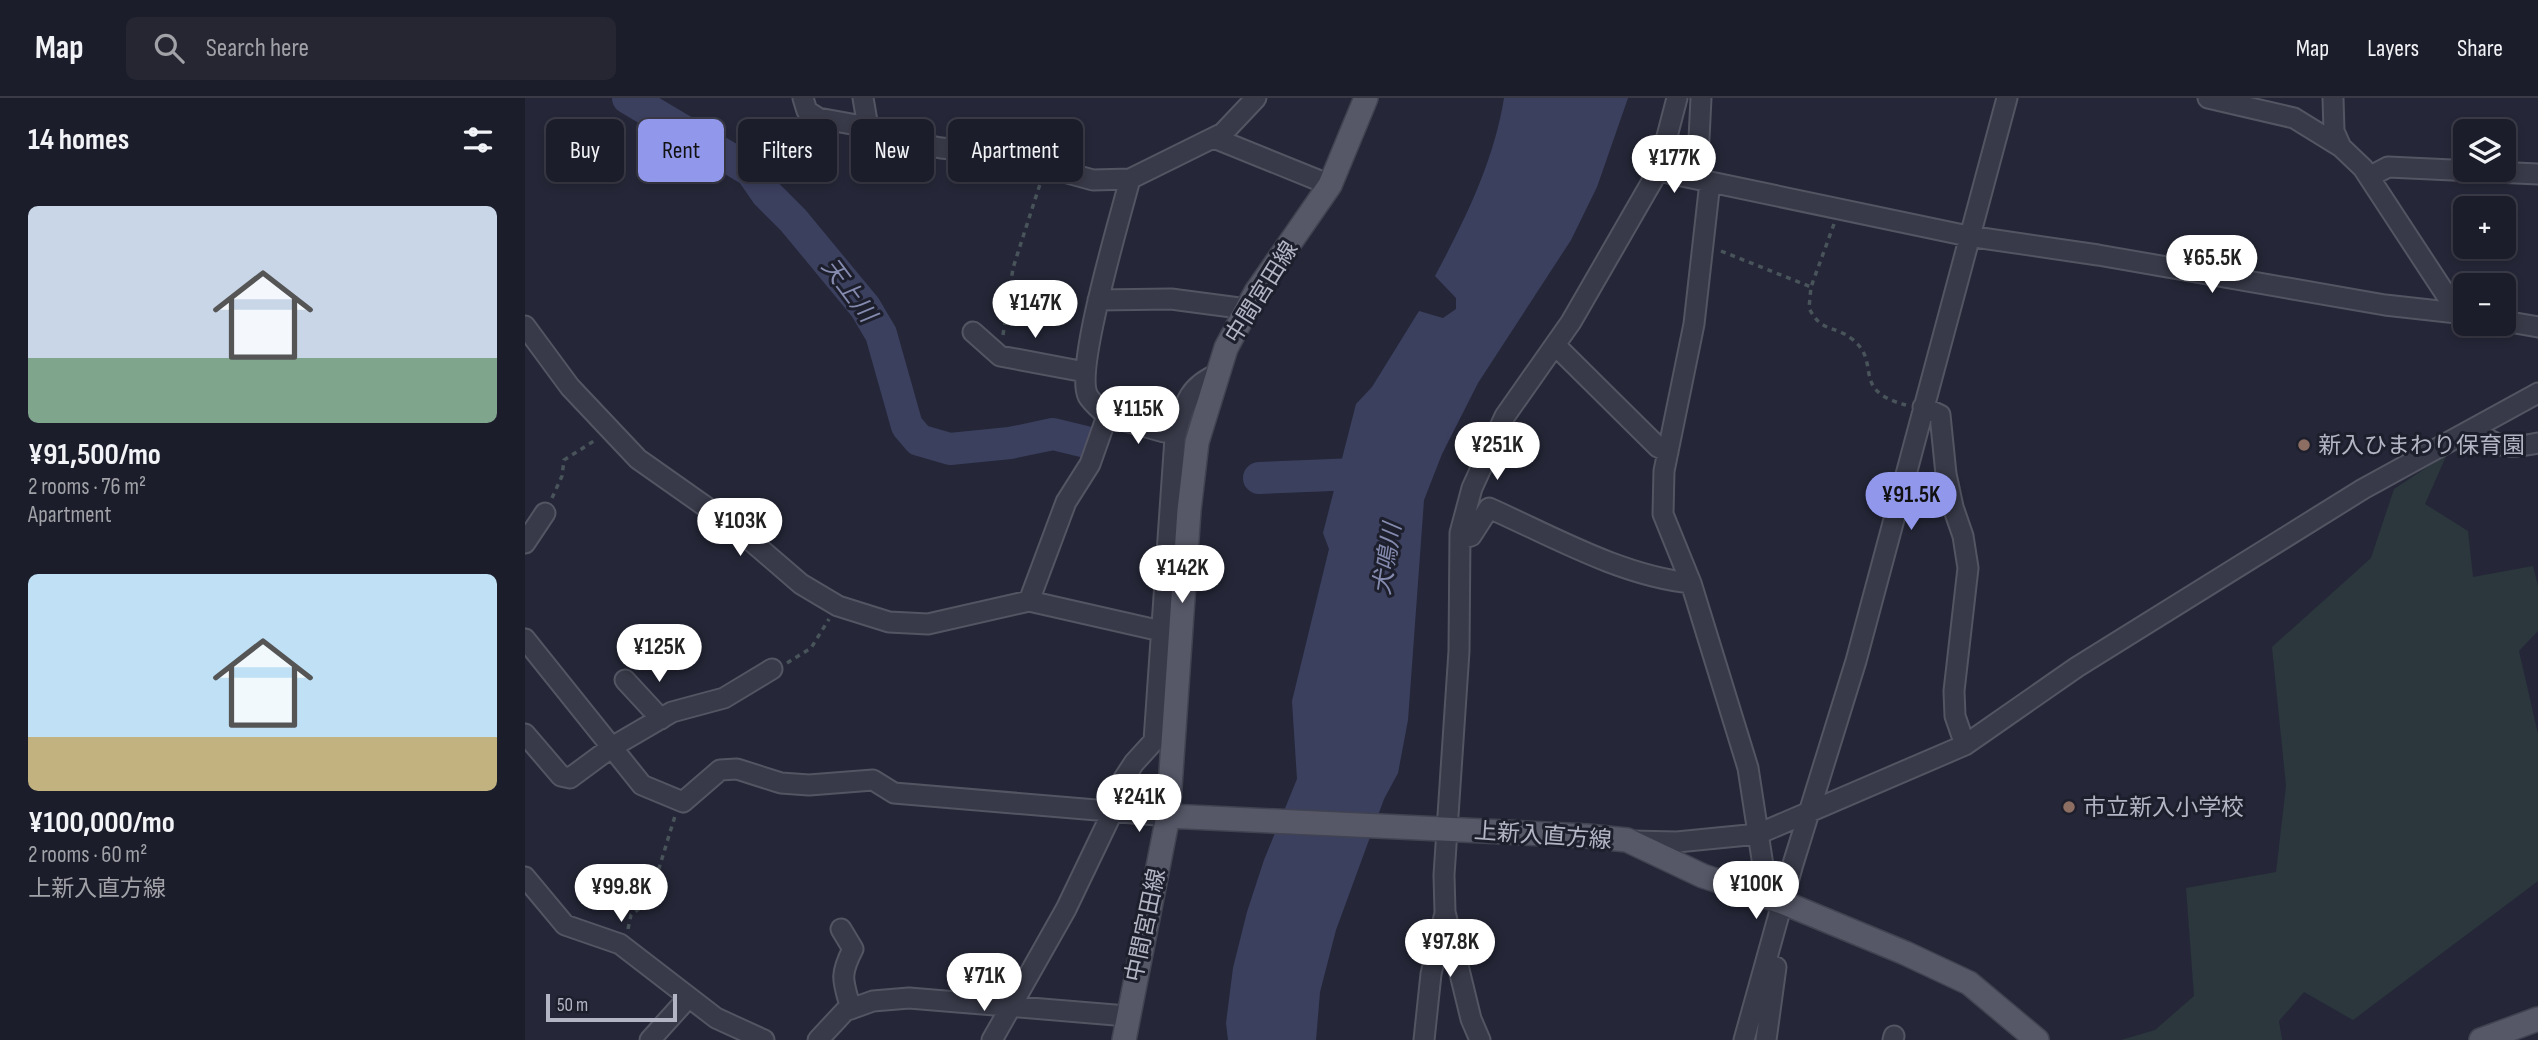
<!DOCTYPE html>
<html lang="en">
<head>
<meta charset="utf-8">
<style>
	body { margin:0; font-family:"Sofia Sans Condensed","Noto Sans JP",sans-serif; background:#252632; color:#f1f3f6; height:100vh; display:flex; flex-direction:column; font-size:26px; white-space:nowrap }
	* { box-sizing:border-box; margin:0 }
	p { font-size:23px; color:#a0a2a8 }
	.icon { flex:none; width:38px; height:38px; fill:none; stroke:currentColor; stroke-width:2; stroke-linecap:round; stroke-linejoin:round }
	.map { position:relative; flex:1; overflow:hidden }
	.sheet { display:flex; flex-direction:column; background:#1c1d2a; width:525px }
	.sheet>* { flex:none }
	.top-card { position:absolute; left:21px; top:21px; width:665px; height:63px; display:flex; gap:14px }
	.controls { position:absolute; left:1928px; top:21px; display:grid; gap:14px }
	.controls a { display:grid; place-items:center; width:63px; height:63px; border-radius:10px; background:#1c1d2a; box-shadow:0 4px 10px #0003,0 0 0 2px #3a3b47; font-size:35px }
	.scale { position:absolute; left:21px; bottom:18px; width:131px; box-sizing:border-box; padding-left:7px; border:4px solid #b3b5c4; border-top:0; font-size:19px; line-height:24px; white-space:nowrap; color:#b3b5c4; -webkit-text-stroke:5px #1d1f2d; paint-order:stroke }
	.price { position:absolute; translate:-50% -60px; padding:0 16px; border-radius:24px; background:#fff; color:#222; font-size:23px; line-height:46px; filter:drop-shadow(0 2px 4px #0008) }
	.price::after { content:''; position:absolute; left:50%; top:42px; width:21px; height:16px; margin-left:-10px; background:inherit; clip-path:polygon(0 0,100% 0,50% 100%) }
	.price.selected { background:#9198eb; color:#111 }
	ul { padding:0; list-style:none }
	li { display:grid; align-content:center; gap:14px; height:371px; padding:0 28px }
	li span { display:grid; place-items:center; height:217px; border-radius:10px; color:#555 }
	li>.icon { margin-inline-start:auto }
	span .icon { width:126px; height:126px; fill:#fffc; stroke-width:1 }
	li b { font-size:30px }
	h2 { display:flex; justify-content:space-between; align-items:center; height:84px; padding:0 28px; font-size:30px }
	.pill { padding:0 24px; border-radius:10px; background:#1c1d2a; box-shadow:0 4px 10px #0003,0 0 0 2px #3a3b47; font-size:24px; line-height:63px }
	.pill.selected { background:#9198eb; color:#111 }
	header { display:flex; align-items:center; gap:42px; box-sizing:border-box; height:98px; padding:0 35px; background:#1c1d2a; border-bottom:2px solid #3a3b47 }
	header strong { font-size:33px }
	nav { display:flex; gap:38px; margin-inline-start:auto; font-size:24px }
	.search { width:490px; height:63px; background:#252632; display:flex; align-items:center; gap:18px; box-sizing:border-box; padding:0 24px; border-radius:10px; color:#a0a2a8; font-size:26px }
	main { display:flex; flex:1; min-height:0 }
	.map>svg:first-child { display:block }
</style>
</head>
<body>
<header>
<strong>Map</strong>
<div class="search"><svg class="icon" aria-label="search" viewBox="0 0 24 24"><circle cx="10" cy="10" r="6"/><path d="M15 15l6 6"/></svg>Search here</div>
<nav><a>Map</a><a>Layers</a><a>Share</a></nav>
</header>
<main>
<section class="sheet">
<h2>14 homes<svg class="icon" aria-label="filters" viewBox="0 0 24 24"><path d="M4 7h16M4 17h16"/><circle cx="9" cy="7" r="2"/><circle cx="15" cy="17" r="2"/></svg></h2>
<ul>
<li><span style="background:linear-gradient(#c9d6e8 70%,#7fa58c 0)"><svg class="icon" aria-label="home" viewBox="0 0 24 24"><path d="M3 11l9-7 9 7M6 9v11h12V9"/></svg></span><div><b>¥91,500/mo</b><p>2 rooms · 76 m²</p><p>Apartment</p></div></li>
<li><span style="background:linear-gradient(#bfe0f5 75%,#c2b280 0)"><svg class="icon" aria-label="home" viewBox="0 0 24 24"><path d="M3 11l9-7 9 7M6 9v11h12V9"/></svg></span><div><b>¥100,000/mo</b><p>2 rooms · 60 m²</p><p>上新入直方線</p></div></li>
</ul>
</section>
<div class="map">
<svg width="2013" height="942" viewBox="0 0 2013 942">
	<rect width="100%" height="100%" fill="#252738"/>
	<path fill="#2b373d" d="M 1922,356 L 1900,406 L 1943,433 L 1948,479 L 2008,468 L 2013,488 L 2013,533 L 1994,553 L 2013,636 L 2013,783 L 1828,922 L 1779,894 L 1754,923 L 1757,942 L 1596,942 L 1630,932 L 1669,898 L 1661,790 L 1751,774 L 1761,688 L 1747,549 L 1846,460 L 1869,391 Z"/>
	<path fill="#3c405f" d="M 979,0 L 1103,0 L 1072,89 L 1046,142 L 953,285 L 917,356 L 899,402 L 883,622 L 873,675 L 859,701 L 811,832 L 795,894 L 791,942 L 703,942 L 701,925 L 708,870 L 722,814 L 739,762 L 772,681 L 767,603 L 804,451 L 798,435 L 831,306 L 847,289 L 894,213 L 918,220 L 931,211 L 931,200 L 910,178 C 940,122 969,63 979,0 Z"/>
	<g fill="none" stroke-linecap="round" stroke-linejoin="round">
		<path stroke="#3c405f" stroke-width="32" d="M 103,0 L 226,73 L 242,96 L 268,122 L 340,209 L 356,236 L 382,328 L 394,342 L 425,351 L 485,345 L 528,336 L 561,344
			M 734,380 L 855,375"/>
		<defs>
			<path id="minor" d="M 278,0 L 282,13 L 293,20 L 343,29 L 364,40 L 416,50 L 470,55 L 568,82 L 605,81 C 596,117 549,271 563,298 C 567,305 576,312 582,318 L 565,366 L 541,404 L 504,503
				M 338,0 L 343,29
				M 1683,0 L 1769,20 L 1816,49
				M 1808,0 L 1809,33 L 1816,49 L 1838,70 L 1933,215
				M 689,40 L 805,87
				M 1133,73 L 1443,138 L 1573,157 L 1860,207 L 1941,216
				M 1844,79 L 1863,69 L 2013,76
				M 605,81 L 698,35 L 731,0
				M 1172,81 L 1176,0
				M 1185,84 L 1169,226 L 1139,373 L 1138,416 L 1166,485 L 1223,670 L 1243,800
				M 573,202 L 646,201 L 722,211
				M 1979,223 L 2013,229
				M 0,228 L 45,289 L 113,361 L 211,430 L 276,486 L 313,508 L 364,524 L 403,526 L 504,503 L 636,533
				M 448,234 L 475,258 L 560,274
				M 1030,247 L 1133,349 L 1143,354
				M 1398,309 L 1415,317 L 1421,376 L 1428,409 L 1438,438 L 1443,470 L 1429,593 L 1430,618 L 1440,647
				M 582,318 L 639,334 L 651,334
				M 1952,330 C 1968,352 1989,350 2013,345
				M 935,441 L 946,438 L 964,410 C 1027,438 1096,478 1166,485
				M 0,445 L 20,415
				M 0,541 L 117,687 L 158,704 L 195,672 L 212,671 L 256,685 L 284,687 L 348,682 L 369,695 L 643,718
				M 100,582 L 136,621
				M 0,636 L 36,678 L 45,680 L 87,649 L 147,614 L 199,600 L 247,571
				M 1107,743 L 1152,744 L 1233,736 L 1440,647 L 1552,569 L 1838,391 L 2013,295
				M 0,779 L 40,827 L 95,846 L 191,920 L 239,942
				M 316,831 L 328,851 C 314,878 318,883 326,911
				M 125,942 L 163,900
				M 293,942 L 320,913 L 348,903 L 384,900 L 602,918
				M 467,942 L 541,811 L 587,715 L 592,691 L 609,665 L 629,643 L 650,340 C 659,309 661,289 693,276
				M 899,942 L 906,876 L 919,819
				M 955,942 L 946,921 L 920,814 L 919,777 L 934,553 L 935,435 L 947,390 L 980,318 L 1046,224 L 1133,73 L 1152,0
				M 1219,942 L 1268,766 L 1331,563 L 1482,0
				M 1241,942 L 1251,869
				M 1368,942 L 1369,938"/>
			<path id="major" d="M 643,718 L 1062,738 L 1102,742 L 1178,778 L 1257,804 L 1380,855 L 1444,885 L 1512,942
				M 599,942 L 643,718 L 664,412 L 672,344 L 701,250 L 731,194 L 805,87 L 841,0
				M 1956,942 L 2013,921"/>
		</defs>
		<use href="#minor" stroke="#535563" stroke-width="23"/>
		<use href="#major" stroke="#414351" stroke-width="26"/>
		<path stroke="#48535a" stroke-width="3.5" stroke-dasharray="5 5" stroke-linecap="butt" d="M 1309,126 L 1286,189 L 1284,210 C 1296,235 1310,227 1327,241 C 1358,265 1324,292 1381,307
			M 1196,153 L 1286,189
			M 478,237 L 488,170 L 515,86
			M 27,400 L 37,378 L 39,362 L 72,341
			M 262,565 L 286,550 L 304,521
			M 103,831 L 106,817 L 124,803 L 150,718"/>
		<use href="#minor" stroke="#383a49" stroke-width="19"/>
		<use href="#major" stroke="#565868" stroke-width="23"/>
	</g>
	<g fill="#8d6e63" stroke="#1d1f2d" stroke-width="2.5">
		<circle cx="1779" cy="347" r="7"/>
		<circle cx="1544" cy="709" r="7"/>
	</g>
	<g text-anchor="middle" stroke-width="6" stroke-linejoin="round" paint-order="stroke">
		<g font-size="23" fill="#b3b5c4" stroke="#1d1f2d">
			<text transform="translate(736 194) rotate(-58)" y="8">中間宮田線</text>
			<text transform="translate(1018 737) rotate(4)" y="8">上新入直方線</text>
			<text transform="translate(620 827) rotate(-78)" y="8">中間宮田線</text>
		</g>
		<g font-size="23" fill="#b3b5c4" stroke="#1d1f2d" text-anchor="start">
			<text x="1793" y="355">新入ひまわり保育園</text>
			<text x="1558" y="717">市立新入小学校</text>
		</g>
		<g font-size="24" font-style="italic" fill="#858bae" stroke="#1d1f2d">
			<text transform="translate(324 192) rotate(53)" y="8">天上川</text>
			<text transform="translate(862 461) rotate(-81)" y="8">犬鳴川</text>
		</g>
	</g>
</svg>
<div class="controls">
<a><svg class="icon" aria-label="layers" viewBox="0 0 24 24"><path d="M12 4l9 5-9 5-9-5zM3 14l9 5 9-5"/></svg></a>
<a>+</a>
<a>−</a>
</div>
<div class="scale">50 m</div>
<b class="price" style="left:1149px;top:97px">¥177K</b>
<b class="price" style="left:1687px;top:197px">¥65.5K</b>
<b class="price" style="left:510px;top:242px">¥147K</b>
<b class="price" style="left:613px;top:348px">¥115K</b>
<b class="price" style="left:972px;top:384px">¥251K</b>
<b class="price selected" style="left:1386px;top:434px">¥91.5K</b>
<b class="price" style="left:215px;top:460px">¥103K</b>
<b class="price" style="left:657px;top:507px">¥142K</b>
<b class="price" style="left:134px;top:586px">¥125K</b>
<b class="price" style="left:614px;top:736px">¥241K</b>
<b class="price" style="left:1231px;top:823px">¥100K</b>
<b class="price" style="left:96px;top:826px">¥99.8K</b>
<b class="price" style="left:925px;top:881px">¥97.8K</b>
<b class="price" style="left:459px;top:915px">¥71K</b>
<div class="top-card">
<a class="pill">Buy</a>
<a class="pill selected">Rent</a>
<a class="pill">Filters</a>
<a class="pill">New</a>
<a class="pill">Apartment</a>
</div>
</div>
</main>
</body>
</html>
